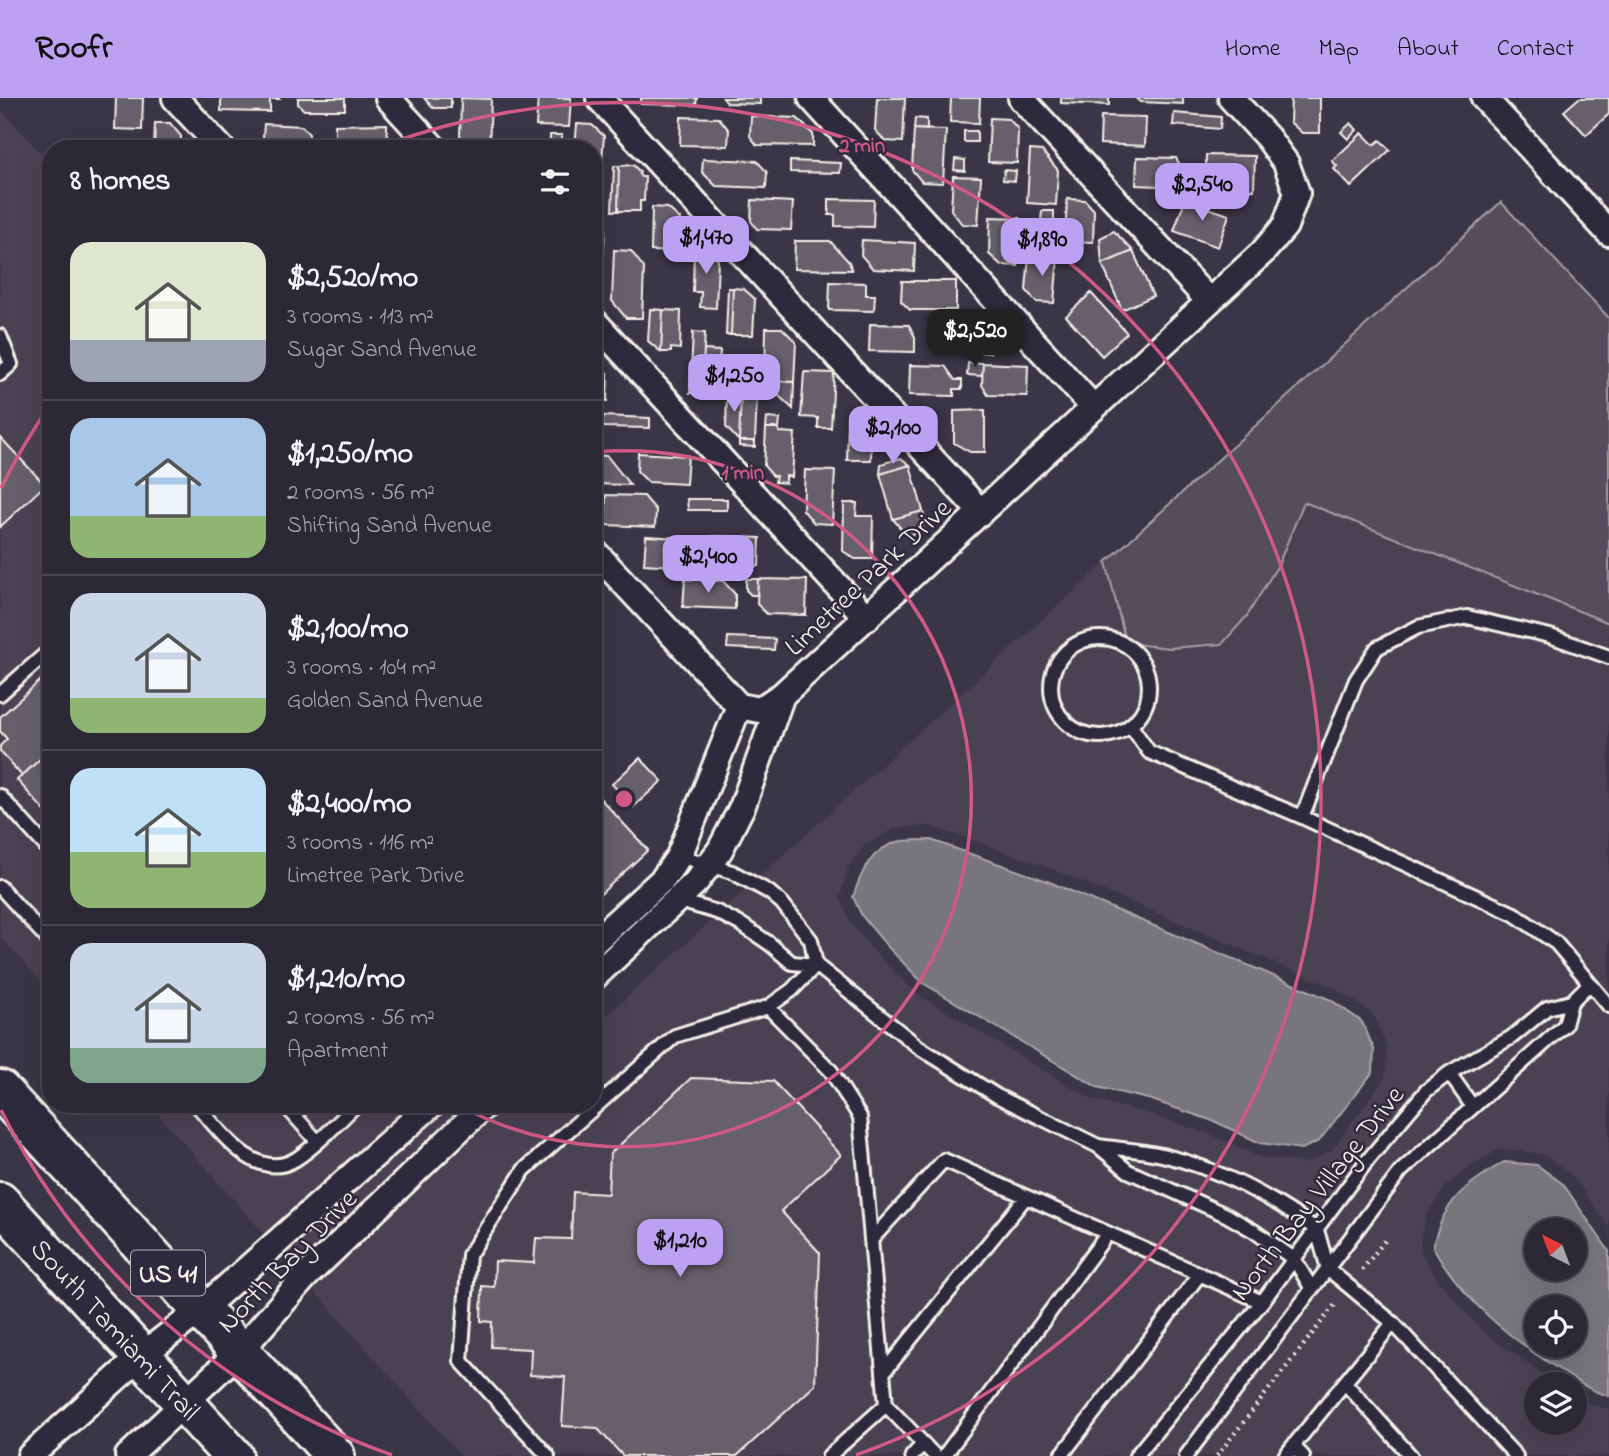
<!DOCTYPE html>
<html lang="en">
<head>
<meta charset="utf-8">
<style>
	body { margin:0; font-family:"Indie Flower",sans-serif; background:#34303d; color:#f1f3f6; height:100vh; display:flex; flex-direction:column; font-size:26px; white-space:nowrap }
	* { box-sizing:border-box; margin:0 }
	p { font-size:23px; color:#a6a6ad }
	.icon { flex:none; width:38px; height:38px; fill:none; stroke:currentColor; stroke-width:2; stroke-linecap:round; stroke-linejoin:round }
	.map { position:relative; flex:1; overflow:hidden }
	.sheet { position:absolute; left:42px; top:42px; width:560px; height:973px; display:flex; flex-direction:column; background:#2c2835; border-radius:28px; box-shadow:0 7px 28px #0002,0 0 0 2px #484450 }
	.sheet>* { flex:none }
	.needle { width:46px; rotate:318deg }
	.controls { position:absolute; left:1524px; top:1120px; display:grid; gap:14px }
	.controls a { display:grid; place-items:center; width:63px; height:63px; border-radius:50%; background:#2c2835; box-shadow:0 7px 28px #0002,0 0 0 2px #484450; font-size:35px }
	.price { position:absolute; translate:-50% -60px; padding:0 16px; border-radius:14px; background:#bca0f2; color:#111; font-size:23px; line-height:46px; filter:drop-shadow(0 2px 4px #0008) }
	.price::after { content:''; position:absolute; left:50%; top:42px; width:21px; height:16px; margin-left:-10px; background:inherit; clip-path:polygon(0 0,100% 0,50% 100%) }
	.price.on { background:#222; color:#fff }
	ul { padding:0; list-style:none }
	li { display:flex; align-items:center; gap:21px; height:175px; padding:0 28px }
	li+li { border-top:2px solid #484450 }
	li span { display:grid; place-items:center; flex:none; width:196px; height:140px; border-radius:21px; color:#555 }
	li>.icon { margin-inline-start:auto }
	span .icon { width:84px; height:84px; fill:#fffc; stroke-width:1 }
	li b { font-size:30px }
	h2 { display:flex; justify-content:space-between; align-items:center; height:84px; padding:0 28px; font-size:30px }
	header { display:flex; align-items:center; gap:42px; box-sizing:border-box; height:98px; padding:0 35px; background:#bca0f2; color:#111 }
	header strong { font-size:33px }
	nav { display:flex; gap:38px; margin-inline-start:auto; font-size:24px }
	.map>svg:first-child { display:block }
</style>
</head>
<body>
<header>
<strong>Roofr</strong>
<nav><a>Home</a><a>Map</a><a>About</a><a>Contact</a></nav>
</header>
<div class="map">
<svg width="1609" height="1358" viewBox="0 0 1609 1358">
	<rect width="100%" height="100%" fill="#3b3647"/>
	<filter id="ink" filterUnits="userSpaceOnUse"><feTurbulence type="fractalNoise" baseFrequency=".0143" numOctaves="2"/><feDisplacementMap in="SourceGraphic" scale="14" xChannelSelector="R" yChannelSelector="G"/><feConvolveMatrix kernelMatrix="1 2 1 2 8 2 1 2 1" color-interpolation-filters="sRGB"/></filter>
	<g filter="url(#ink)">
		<path fill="#484352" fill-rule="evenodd" d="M 0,11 L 51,66 L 51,895 L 0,838 Z
			M 1304,404 L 1609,525 L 1609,1130 L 1574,1079 L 1544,1056 L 1500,1051 L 1469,1068 L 1445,1089 L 1426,1118 L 1420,1145 L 1422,1155 L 1436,1180 L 1483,1234 L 1557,1286 L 1536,1286 L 1536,1325 L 1575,1325 L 1575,1298 L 1588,1306 L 1609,1311 L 1609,1358 L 461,1358 L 149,1006 L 593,1006 L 593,930 L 1106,464 L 1126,545 L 1291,433 ZM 928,728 L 974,742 L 1052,771 L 1335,890 L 1369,913 L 1375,920 L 1387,950 L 1385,980 L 1331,1053 L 1306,1065 L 1260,1059 L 1212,1037 L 1149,1016 L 1091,1001 L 917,896 L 878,858 L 852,827 L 840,799 L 849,768 L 864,748 L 895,730 Z"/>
		<path fill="#534e5c" stroke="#a4a0a2" stroke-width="2" d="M 1501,104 L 1609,220 L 1609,525 L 1304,404 L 1278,467 L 1247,518 L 1222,546 L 1169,550 L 1126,545 L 1106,464 Z"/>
		<path fill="#78747b" stroke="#aaa6a7" stroke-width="2" fill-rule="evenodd" d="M 931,742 L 1047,783 L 1331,902 L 1362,924 L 1374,951 L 1373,974 L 1319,1043 L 1302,1051 L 1260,1045 L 1216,1024 L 1152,1002 L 1097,989 L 923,885 L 887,848 L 862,818 L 853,799 C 861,775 870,752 897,744 C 907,741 920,743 931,742 Z
			M 1504,1064 L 1537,1067 L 1563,1086 L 1609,1153 L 1609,1298 C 1589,1293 1574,1281 1557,1270 C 1507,1238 1463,1202 1433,1149 C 1443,1103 1465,1087 1504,1064 ZM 1536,1132 L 1575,1132 L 1575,1171 L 1536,1171 ZM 1536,1209 L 1575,1209 L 1575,1248 L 1536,1248 Z"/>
		<path fill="#65616c" stroke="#f4f1e8" stroke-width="2" d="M 116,0 L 143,0 L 142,32 L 115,31 Z
			M 221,0 L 278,0 L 279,1 L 270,1 L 270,14 L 221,13 Z
			M 298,0 L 345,0 L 345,12 L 304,12 L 298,6 Z
			M 424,0 L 451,0 L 451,10 L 433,10 Z
			M 461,0 L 491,1 L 489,51 L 469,51 L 460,42 Z
			M 538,0 L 571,0 L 569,29 L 536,28 Z
			M 641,0 L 697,0 L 696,7 L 641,6 Z
			M 723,0 L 760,0 L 760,6 L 727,5 Z
			M 877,0 L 905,0 L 903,44 L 885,43 L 875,32 Z
			M 951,0 L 980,0 L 979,25 L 950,24 Z
			M 1061,0 L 1109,0 L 1109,7 L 1061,5 Z
			M 1136,0 L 1183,0 L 1183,6 L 1141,4 Z
			M 1291,0 L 1320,0 L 1320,35 L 1302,35 L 1290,24 Z
			M 1579,0 L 1609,0 L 1609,16 L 1586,37 L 1564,13 Z
			M 1174,15 L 1221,19 L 1220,31 L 1173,27 Z
			M 751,18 L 797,20 L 813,36 L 813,48 L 757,47 L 750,38 Z
			M 1101,18 L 1146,19 L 1145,48 L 1100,46 Z
			M 681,19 L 719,20 L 729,32 L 728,48 L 680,47 Z
			M 915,20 L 927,21 L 927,32 L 914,31 Z
			M 990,20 L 1009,21 L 1018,31 L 1017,65 L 988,64 Z
			M 155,25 L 170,25 L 181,38 L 181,51 L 154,51 Z
			M 1351,25 L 1357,32 L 1348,41 L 1341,34 Z
			M 264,26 L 302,28 L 309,36 L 308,51 L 262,51 Z
			M 387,26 L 387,41 L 396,41 L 396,51 L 340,51 L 335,46 L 335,27 Z
			M 577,26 L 592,27 L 604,38 L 601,73 L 593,72 L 593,51 L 575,51 Z
			M 914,31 L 946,32 L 943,85 L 922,84 L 912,72 Z
			M 964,33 L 977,33 L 977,44 L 964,44 Z
			M 1362,35 L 1374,47 L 1380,42 L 1390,52 L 1351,89 L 1334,71 L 1337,68 L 1332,63 Z
			M 550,37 L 562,37 L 562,48 L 550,47 Z
			M 500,45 L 529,46 L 529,51 L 500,51 Z
			M 1030,52 L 1042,53 L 1058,72 L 1056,107 L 1027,105 Z
			M 1206,57 L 1255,58 L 1254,92 L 1218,91 L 1206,77 Z
			M 1137,59 L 1176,60 L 1184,74 L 1184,89 L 1136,87 Z
			M 703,61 L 757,63 L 767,74 L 766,90 L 716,88 L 702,74 Z
			M 955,61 L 965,62 L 965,73 L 954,72 Z
			M 790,63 L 841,65 L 840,75 L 790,74 Z
			M 633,67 L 640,74 L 639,76 L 641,79 L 645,79 L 644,103 L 640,103 L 640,113 L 618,113 L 619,68 Z
			M 614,68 L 619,68 L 618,113 L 612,113 Z
			M 1004,72 L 1016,73 L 1015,83 L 1003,82 Z
			M 953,78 L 981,79 L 978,127 L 962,126 L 951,112 Z
			M 1184,78 L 1193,78 L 1193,89 L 1184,89 Z
			M 829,101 L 874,102 L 873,129 L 835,128 L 835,117 L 829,117 Z
			M 1067,101 L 1085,102 L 1094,112 L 1093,144 L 1065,143 Z
			M 752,102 L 793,104 L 791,132 L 757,131 L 751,123 Z
			M 1185,102 L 1229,117 L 1218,149 L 1174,133 Z
			M 652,109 L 668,110 L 680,121 L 678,154 L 651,153 Z
			M 1042,113 L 1054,113 L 1054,124 L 1041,123 Z
			M 990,119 L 1020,120 L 1018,168 L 1001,167 L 989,156 Z
			M 593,130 L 605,131 L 602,177 L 593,176 Z
			M 1114,133 L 1133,153 L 1102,166 L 1100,140 Z
			M 862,142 L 915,145 L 914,173 L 873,171 L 861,157 Z
			M 795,143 L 830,143 L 849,164 L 852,172 L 794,171 Z
			M 694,149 L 708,149 L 708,153 L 711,153 L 718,162 L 716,210 L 700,209 L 701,194 L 693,194 Z
			M 614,152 L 631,153 L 644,170 L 642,220 L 626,220 L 612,203 Z
			M 1133,153 L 1153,198 L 1122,212 L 1102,166 Z
			M 1029,157 L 1058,160 L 1054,205 L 1036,204 L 1026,192 Z
			M 902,183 L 956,183 L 956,212 L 910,212 L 901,203 Z
			M 830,184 L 866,185 L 866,197 L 875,197 L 874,213 L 829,212 Z
			M 728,190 L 733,190 L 731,237 L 726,237 Z
			M 733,190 L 744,191 L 755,201 L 753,237 L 731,237 Z
			M 1091,195 L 1127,235 L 1102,258 L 1066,218 Z
			M 650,211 L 663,212 L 661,254 L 648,243 Z
			M 663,212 L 681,213 L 680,251 L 671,250 L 671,254 L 661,254 Z
			M 946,224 L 988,227 L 988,232 L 995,232 L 994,243 L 991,243 L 990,255 L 948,252 L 945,242 Z
			M 870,226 L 909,227 L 915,239 L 915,254 L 869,253 Z
			M 766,230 L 782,230 L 796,244 L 794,284 L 765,283 Z
			M 693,234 L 705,235 L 701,295 L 690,295 Z
			M 704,252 L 720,253 L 717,300 L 701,299 Z
			M 968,265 L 983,265 L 982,278 L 967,277 Z
			M 983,265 L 1028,267 L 1027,298 L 988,297 L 982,287 Z
			M 910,267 L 945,268 L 955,282 L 962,282 L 962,291 L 954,291 L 954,298 L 909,297 Z
			M 593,274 L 608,275 L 607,303 L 593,302 Z
			M 804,274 L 834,275 L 831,330 L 818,330 L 818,320 L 801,319 Z
			M 777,283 L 794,284 L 793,311 L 776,295 Z
			M 727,296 L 741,297 L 739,343 L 726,329 Z
			M 741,297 L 757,297 L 755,343 L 739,343 Z
			M 985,312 L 985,354 L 970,354 L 954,345 L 954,313 Z
			M 593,314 L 602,314 L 602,324 L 593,324 Z
			M 848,316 L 860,316 L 860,320 L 872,327 L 871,362 L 847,362 Z
			M 603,318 L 650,320 L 650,330 L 603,329 Z
			M 767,320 L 780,321 L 779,330 L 766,330 Z
			M 766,330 L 779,330 L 779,334 L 795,335 L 792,379 L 786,378 L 786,385 L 775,384 L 776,378 L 773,378 L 764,368 Z
			M 0,339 L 45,387 L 0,429 Z
			M 739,343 L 755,343 L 755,349 L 739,348 Z
			M 638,355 L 688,358 L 686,386 L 648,384 L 637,373 Z
			M 593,357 L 607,358 L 630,387 L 593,386 Z
			M 901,360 L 910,367 L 880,376 L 881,366 Z
			M 910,367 L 923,413 L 893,421 L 880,376 Z
			M 805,372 L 835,373 L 832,426 L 814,425 L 803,412 Z
			M 606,397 L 644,398 L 656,412 L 655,429 L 605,427 Z
			M 687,401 L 727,401 L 727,412 L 688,412 Z
			M 844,405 L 857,405 L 856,418 L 873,418 L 872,461 L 855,461 L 843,453 Z
			M 923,413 L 925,422 L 921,434 L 907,438 L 893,421 Z
			M 646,438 L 679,440 L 690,454 L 689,469 L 644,466 Z
			M 713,438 L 760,440 L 759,468 L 722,466 L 712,456 Z
			M 685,481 L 723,483 L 735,496 L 735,511 L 683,509 Z
			M 746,481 L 758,481 L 757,497 L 751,497 L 746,492 Z
			M 758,481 L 807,482 L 806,517 L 767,516 L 757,506 Z
			M 728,539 L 775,541 L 774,552 L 727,550 Z
			M 51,573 L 51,651 L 22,678 L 0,653 L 0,648 L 7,641 L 0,633 L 0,619 Z
			M 51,651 L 51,720 L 17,682 Z
			M 640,660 L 662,683 L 633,709 L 612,686 Z
			M 598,698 L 648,752 L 593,803 L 593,703 Z
			M 691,980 L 773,983 L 841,1057 L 781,1113 L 820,1155 L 815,1287 L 737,1358 L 623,1358 L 597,1330 L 562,1328 L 565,1279 L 530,1277 L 531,1251 L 491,1249 L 492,1224 L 481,1223 L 482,1188 L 494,1189 L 495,1163 L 534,1165 L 536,1140 L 571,1141 L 573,1094 L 608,1096 L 610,1056 Z"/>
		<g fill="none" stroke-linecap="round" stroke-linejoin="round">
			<defs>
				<path id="lane" d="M 0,238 L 11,266 L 0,276
					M1051 589a49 49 0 1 1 98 0a49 49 0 1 1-98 0Z
					M 0,596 L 51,551
					M 1131,628 L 1149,654 L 1302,719 L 1514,816 L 1556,845 L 1609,908
					M 0,698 L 51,754
					M 1302,719 L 1356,582 L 1377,550 L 1418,529 L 1467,519 L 1550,538 L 1609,559
					M 679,758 L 732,774 L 769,794 L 782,805 L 811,842 L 816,867
					M 0,789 L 51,845
					M 676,802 L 717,814 L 742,827 L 770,846 L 792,865 L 816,867 L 920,950 L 997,998 L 1098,1048 L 1128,1073 L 1226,1117 L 1254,1133 L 1294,1161 L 1312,1191
					M 768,909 L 831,973 L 860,1019 L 886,1307
					M 1449,975 L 1473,1009
					M 196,1006 C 219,1032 256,1086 296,1061 C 318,1047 338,1024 357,1006
					M 284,1006 L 317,1043
					M 1098,1048 C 1119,1051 1141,1052 1162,1057 C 1217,1070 1272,1099 1317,1132 L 1328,1171 L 1393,1225 L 1516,1358
					M 871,1142 L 944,1062 L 1262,1204
					M 883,1275 L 1026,1099
					M 1345,1285 L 1411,1358
					M 886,1307 L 935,1358
					M 1293,1348 L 1303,1358
					M 548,1358 L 461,1263 L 469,1157 L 524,1072 L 675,938 L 768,909 L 792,892 L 816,867
					M 829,1358 L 886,1307
					M 912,1358 L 923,1346
					M 944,1358 L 1108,1135
					M 1061,1358 L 1200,1176
					M 1136,1358 L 1262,1204 L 1367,1063 L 1426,993 L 1449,975 L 1512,939 L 1547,910 L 1571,904
					M 1186,1358 L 1401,1073 L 1565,927 L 1571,904 L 1589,886
					M 1285,1358 L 1393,1225"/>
				<path id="street" d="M 175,0 L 222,51
					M 388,0 L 435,51
					M 599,0 L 981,414
					M 811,0 L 1094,310
					M 1021,0 L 1209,203
					M 1484,0 L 1609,135
					M 593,222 L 867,520
					M 593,452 L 739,608 L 759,612 L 782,597 L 1263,154 L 1285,128 L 1297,95 L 1286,65 L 1268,40 L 1231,0
					M 593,845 L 663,781 L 679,758 L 739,608
					M 593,880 L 696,784 L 720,752 L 743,707 L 782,597
					M 30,1358 L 141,1258 L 202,1211 L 432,1006
					M 128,1358 L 240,1253 L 305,1179 L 486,1006"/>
				<g id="primary">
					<path d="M 0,992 L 335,1358"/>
					<path id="s1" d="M 0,1104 L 233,1358"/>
				</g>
			</defs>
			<use href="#lane" stroke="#f4f1e8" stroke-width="18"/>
			<use href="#street" stroke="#f4f1e8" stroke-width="30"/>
			<use href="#primary" stroke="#f4f1e8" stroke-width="44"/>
			<path stroke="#f4f1e8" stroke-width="4.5" stroke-dasharray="2 5" stroke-linecap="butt" d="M 1362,1172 L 1386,1141
				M 1217,1358 L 1337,1204"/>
			<use href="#lane" stroke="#2f2a3d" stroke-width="12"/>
			<use href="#street" stroke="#2f2a3d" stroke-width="24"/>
			<use href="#primary" stroke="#2f2a3d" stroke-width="38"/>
		</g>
	</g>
	<g fill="none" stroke="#d15985" stroke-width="3.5">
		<path d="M594 354A348 348 0 1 1 458 1007"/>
		<path d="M392 1357A696 696 0 0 1 1 1012M1 390A696 696 0 0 1 50 307M380 49A696 696 0 1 1 856 1357"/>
	</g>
	<g text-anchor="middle" stroke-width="5" stroke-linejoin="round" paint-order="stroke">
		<rect fill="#2f2a3d" stroke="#b9b5b5" stroke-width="2" x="131" y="1152.5" width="74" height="45" rx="5"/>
		<g font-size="26" font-weight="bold" fill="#f4f1e8">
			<text x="168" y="1184">US 41</text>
		</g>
		<g font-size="28" fill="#f4f1e8" stroke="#2f2a3d">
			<text transform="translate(867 478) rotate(-43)" y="10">Limetree Park Drive</text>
			<text transform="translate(1316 1094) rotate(-52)" y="10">North Bay Village Drive</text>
			<text transform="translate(286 1162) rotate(-46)" y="10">North Bay Drive</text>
			<text dy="10" stroke="none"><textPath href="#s1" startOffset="172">South Tamiami Trail</textPath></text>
		</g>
	</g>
	<circle cx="624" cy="701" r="10" fill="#d15985" stroke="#2f2a3d" stroke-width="3.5"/>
	<g font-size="21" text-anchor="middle" font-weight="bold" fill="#d15985" stroke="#2f2a3d" stroke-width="5" stroke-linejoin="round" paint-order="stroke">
		<text x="862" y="54">2 min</text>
		<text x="743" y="381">1 min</text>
	</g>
</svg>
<div class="controls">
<a><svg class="needle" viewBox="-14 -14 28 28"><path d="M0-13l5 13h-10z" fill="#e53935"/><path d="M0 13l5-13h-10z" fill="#a6a6ad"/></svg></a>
<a><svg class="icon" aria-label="locate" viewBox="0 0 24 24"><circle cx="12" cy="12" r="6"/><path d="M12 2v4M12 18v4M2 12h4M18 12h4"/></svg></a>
<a><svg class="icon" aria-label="layers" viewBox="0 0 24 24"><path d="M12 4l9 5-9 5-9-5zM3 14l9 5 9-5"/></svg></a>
</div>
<b class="price" style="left:1202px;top:125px">$2,540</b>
<b class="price" style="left:706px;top:178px">$1,470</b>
<b class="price" style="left:1042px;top:180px">$1,890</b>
<b class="price on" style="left:975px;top:271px">$2,520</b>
<b class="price" style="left:734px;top:316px">$1,250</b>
<b class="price" style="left:893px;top:368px">$2,100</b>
<b class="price" style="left:708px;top:497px">$2,400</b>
<b class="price" style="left:680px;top:1181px">$1,210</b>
<section class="sheet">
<h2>8 homes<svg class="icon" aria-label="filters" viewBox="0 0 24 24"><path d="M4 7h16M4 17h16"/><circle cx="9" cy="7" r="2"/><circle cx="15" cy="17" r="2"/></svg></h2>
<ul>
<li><span style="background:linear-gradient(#dfe7d0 70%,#9aa5b1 0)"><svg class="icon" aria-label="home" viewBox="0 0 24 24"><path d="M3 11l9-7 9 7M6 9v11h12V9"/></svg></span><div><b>$2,520/mo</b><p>3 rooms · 113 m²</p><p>Sugar Sand Avenue</p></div></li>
<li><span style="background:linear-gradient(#a9c7e8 70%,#8fb573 0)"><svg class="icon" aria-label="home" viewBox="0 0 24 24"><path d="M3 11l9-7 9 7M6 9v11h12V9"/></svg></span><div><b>$1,250/mo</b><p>2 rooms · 56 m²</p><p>Shifting Sand Avenue</p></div></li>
<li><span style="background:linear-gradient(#c9d6e8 75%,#8fb573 0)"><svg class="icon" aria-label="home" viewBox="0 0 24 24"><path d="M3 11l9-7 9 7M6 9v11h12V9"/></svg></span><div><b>$2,100/mo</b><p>3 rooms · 104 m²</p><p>Golden Sand Avenue</p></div></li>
<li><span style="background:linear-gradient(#bfe0f5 60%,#8fb573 0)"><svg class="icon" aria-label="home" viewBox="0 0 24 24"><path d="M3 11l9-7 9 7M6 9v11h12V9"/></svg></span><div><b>$2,400/mo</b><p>3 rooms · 116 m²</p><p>Limetree Park Drive</p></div></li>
<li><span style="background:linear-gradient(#c9d6e8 75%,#7fa58c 0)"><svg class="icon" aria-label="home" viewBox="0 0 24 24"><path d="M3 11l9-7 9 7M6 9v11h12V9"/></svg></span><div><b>$1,210/mo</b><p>2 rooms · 56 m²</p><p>Apartment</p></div></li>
</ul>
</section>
</div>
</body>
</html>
